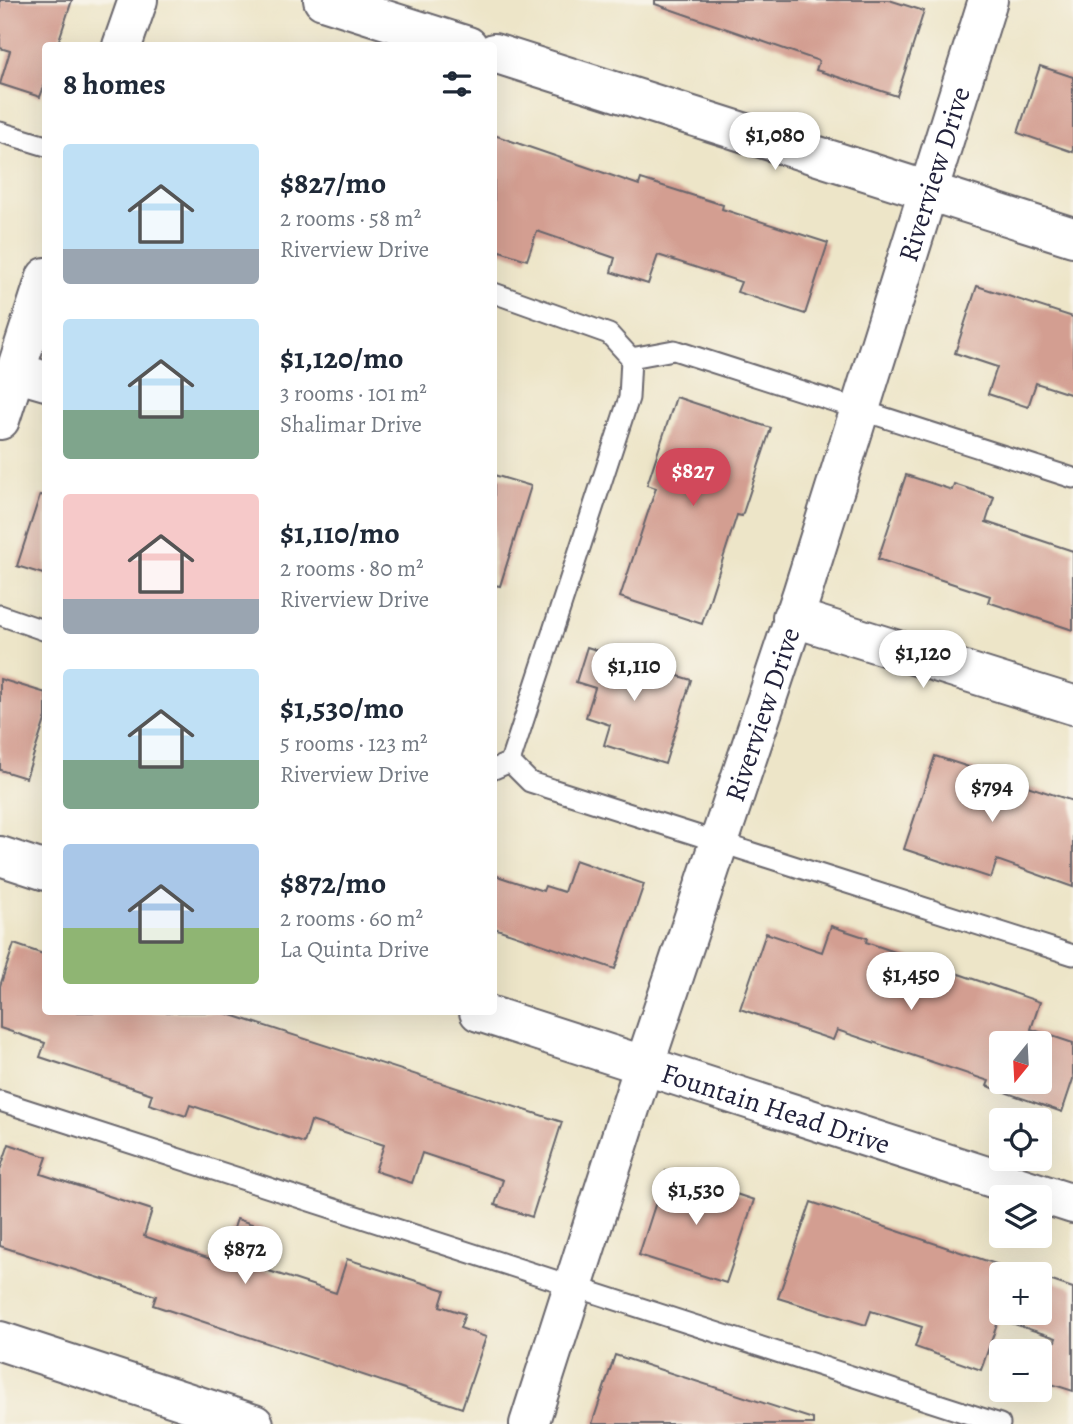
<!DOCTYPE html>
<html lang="en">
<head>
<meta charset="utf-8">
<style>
	body { margin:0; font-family:Alegreya,serif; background:#f2f2f3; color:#1f2937; height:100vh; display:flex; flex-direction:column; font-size:26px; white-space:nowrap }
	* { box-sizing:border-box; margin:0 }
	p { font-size:23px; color:#747a83 }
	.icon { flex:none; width:38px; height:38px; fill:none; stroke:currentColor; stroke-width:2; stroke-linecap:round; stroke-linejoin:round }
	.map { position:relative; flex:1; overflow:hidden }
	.sheet { position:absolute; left:42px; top:42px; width:455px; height:973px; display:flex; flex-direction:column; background:#fff; border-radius:7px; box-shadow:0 7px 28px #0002 }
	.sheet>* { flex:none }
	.needle { width:46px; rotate:198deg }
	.fabs { position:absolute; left:989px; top:1031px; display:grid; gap:14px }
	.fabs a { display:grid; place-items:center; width:63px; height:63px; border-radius:7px; background:#fff; box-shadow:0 7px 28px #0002; font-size:35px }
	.price { position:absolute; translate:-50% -60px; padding:0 16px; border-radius:24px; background:#fff; color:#222; font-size:23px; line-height:46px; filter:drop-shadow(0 2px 4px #0008) }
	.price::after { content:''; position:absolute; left:50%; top:42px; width:21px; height:16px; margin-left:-10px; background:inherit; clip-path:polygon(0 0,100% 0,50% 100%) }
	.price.selected { background:#d1495b; color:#fff }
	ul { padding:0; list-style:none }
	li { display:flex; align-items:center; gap:21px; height:175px; padding:0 21px }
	li span { display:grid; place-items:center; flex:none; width:196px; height:140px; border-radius:7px; color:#555 }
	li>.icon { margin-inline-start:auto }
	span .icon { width:84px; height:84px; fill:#fffc; stroke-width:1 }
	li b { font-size:30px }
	h2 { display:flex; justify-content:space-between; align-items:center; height:84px; padding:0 21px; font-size:30px }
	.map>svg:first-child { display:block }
</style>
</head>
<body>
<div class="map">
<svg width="1073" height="1424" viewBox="0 0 1073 1424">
	<rect width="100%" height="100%" fill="#f7f3e8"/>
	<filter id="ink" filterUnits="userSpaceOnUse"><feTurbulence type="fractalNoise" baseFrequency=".0143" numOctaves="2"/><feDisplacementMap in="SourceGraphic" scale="14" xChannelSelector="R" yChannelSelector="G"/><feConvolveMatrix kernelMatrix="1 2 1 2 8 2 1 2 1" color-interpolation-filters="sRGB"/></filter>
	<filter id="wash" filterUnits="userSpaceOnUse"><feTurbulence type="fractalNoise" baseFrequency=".00686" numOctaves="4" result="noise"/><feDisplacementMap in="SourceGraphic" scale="28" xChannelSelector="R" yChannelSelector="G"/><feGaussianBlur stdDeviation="1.57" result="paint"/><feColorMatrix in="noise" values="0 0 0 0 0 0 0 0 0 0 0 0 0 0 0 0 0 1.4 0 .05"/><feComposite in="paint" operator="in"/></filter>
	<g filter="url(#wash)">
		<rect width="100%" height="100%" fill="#ede5c8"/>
		<g id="blocks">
			<path fill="#d39e91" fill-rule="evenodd" d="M 0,0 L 72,0 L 57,46 L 46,46 L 46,81 L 40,97 L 0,84 L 10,51 L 0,48 Z
				M 655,0 L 889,0 L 924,11 L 897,96 L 816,70 L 819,61 L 655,4 Z
				M 1040,66 L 1073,77 L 1073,152 L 1018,133 Z
				M 494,135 L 639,185 L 641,179 L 723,205 L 722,209 L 828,243 L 805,314 L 737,292 L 741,282 L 658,255 L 648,284 L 611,272 L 615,258 L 537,231 L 527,260 L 494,249 Z
				M 977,286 L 1073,317 L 1073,395 L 1036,383 L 1028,407 L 988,394 L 997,367 L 955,353 Z
				M 676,397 L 771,428 L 742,516 L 737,515 L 702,624 L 620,597 L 656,488 L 647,485 Z
				M 494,475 L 531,486 L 500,586 L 494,585 Z
				M 906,475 L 952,490 L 954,484 L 994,497 L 986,522 L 1073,551 L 1073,630 L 988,602 L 990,596 L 878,559 Z
				M 40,495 L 46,496 L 46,575 L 17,566 Z
				M 587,647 L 691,680 L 665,764 L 604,745 L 610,725 L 586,717 L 595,688 L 576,682 Z
				M 0,679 L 46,693 L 46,717 L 26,778 L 0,770 Z
				M 935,756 L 1073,801 L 1073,887 L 997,860 L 991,878 L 904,849 Z
				M 575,860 L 644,884 L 615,969 L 494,928 L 494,875 L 543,891 L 545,886 L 564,892 Z
				M 831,926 L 867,938 L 866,942 L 1040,1002 L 1031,1029 L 1073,1043 L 1073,1079 L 1062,1112 L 987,1086 L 989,1081 L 837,1030 L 833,1040 L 740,1009 L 766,933 L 822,952 ZM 1001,1043 L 1040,1043 L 1040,1082 L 1001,1082 Z
				M 14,944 L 46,955 L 46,1012 L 222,1012 L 562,1122 L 532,1217 L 495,1205 L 503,1180 L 422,1153 L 412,1183 L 375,1171 L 384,1145 L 311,1121 L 304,1143 L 190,1105 L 186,1116 L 149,1104 L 152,1094 L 40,1057 L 45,1043 L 0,1028 L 0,986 Z
				M 9,1144 L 47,1157 L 41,1174 L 152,1210 L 144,1236 L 222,1263 L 237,1219 L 276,1232 L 263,1269 L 336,1293 L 347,1259 L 445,1290 L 440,1306 L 465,1314 L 460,1328 L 486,1337 L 462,1408 L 153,1305 L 156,1296 L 0,1246 L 0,1170 Z
				M 666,1171 L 754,1200 L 726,1283 L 639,1255 Z
				M 811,1202 L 1026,1274 L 1001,1274 L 1001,1312 L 1040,1312 L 1040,1277 L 1073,1288 L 1073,1391 L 1042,1381 L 1056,1338 L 999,1319 L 981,1370 L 915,1347 L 922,1327 L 871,1311 L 866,1325 L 778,1298 Z
				M 615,1355 L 813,1419 L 813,1424 L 592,1424 Z"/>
		</g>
	</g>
	<g filter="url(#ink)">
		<use href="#blocks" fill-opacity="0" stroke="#69666c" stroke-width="2"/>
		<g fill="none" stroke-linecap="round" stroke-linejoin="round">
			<defs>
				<path id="service" d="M 0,132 L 46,146
					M 494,293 L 609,334 L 631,358 L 629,398 L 510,762 L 530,782 L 1073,955
					M 631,358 L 674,350 L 1073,478
					M 0,615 L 46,631
					M 494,769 L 510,762
					M 0,1101 L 1000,1424"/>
				<g id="minor">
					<path d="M 323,0 L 468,46"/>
					<path d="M 122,46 L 138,0"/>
					<path d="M 494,53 L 1073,237"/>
					<path d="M 15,372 L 46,381"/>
					<path d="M 0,420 L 46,277"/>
					<path d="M 792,617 L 1073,705"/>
					<path d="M 0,856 L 46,871"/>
					<path id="s1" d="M 479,1012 L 1073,1204"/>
					<path d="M 0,1341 L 254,1424"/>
					<path id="s2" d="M 529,1424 L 635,1093 L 802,594 L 988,0"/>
				</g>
			</defs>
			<use href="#service" stroke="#69666c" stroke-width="23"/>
			<use href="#minor" stroke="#69666c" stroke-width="42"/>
			<use href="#service" stroke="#fff" stroke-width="19"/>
			<use href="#minor" stroke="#fff" stroke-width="38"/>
		</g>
	</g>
	<g text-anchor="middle" stroke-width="6" stroke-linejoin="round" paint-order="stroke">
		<g font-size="28" fill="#22223b" stroke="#f7f3e8">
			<text dy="10" stroke="none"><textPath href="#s2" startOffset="1314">Riverview Drive</textPath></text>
			<text dy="10" stroke="none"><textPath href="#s2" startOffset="747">Riverview Drive</textPath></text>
			<text dy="10" stroke="none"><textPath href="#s1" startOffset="312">Fountain Head Drive</textPath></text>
		</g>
	</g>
</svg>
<div class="fabs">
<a><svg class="needle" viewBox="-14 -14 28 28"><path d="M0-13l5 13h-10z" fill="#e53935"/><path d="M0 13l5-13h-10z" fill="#747a83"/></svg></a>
<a><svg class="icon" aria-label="locate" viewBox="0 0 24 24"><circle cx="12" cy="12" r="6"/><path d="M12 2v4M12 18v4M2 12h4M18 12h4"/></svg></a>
<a><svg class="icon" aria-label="layers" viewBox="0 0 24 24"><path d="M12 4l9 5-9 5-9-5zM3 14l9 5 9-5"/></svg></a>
<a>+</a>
<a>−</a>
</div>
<b class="price" style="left:775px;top:172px">$1,080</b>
<b class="price selected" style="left:693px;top:508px">$827</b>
<b class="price" style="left:923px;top:690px">$1,120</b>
<b class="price" style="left:634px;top:703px">$1,110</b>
<b class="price" style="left:992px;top:824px">$794</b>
<b class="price" style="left:911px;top:1012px">$1,450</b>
<b class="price" style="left:696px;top:1227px">$1,530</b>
<b class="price" style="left:245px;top:1286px">$872</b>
<section class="sheet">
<h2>8 homes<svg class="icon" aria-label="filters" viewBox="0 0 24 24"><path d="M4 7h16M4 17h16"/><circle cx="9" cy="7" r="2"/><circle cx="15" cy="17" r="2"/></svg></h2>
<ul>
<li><span style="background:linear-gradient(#bfe0f5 75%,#9aa5b1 0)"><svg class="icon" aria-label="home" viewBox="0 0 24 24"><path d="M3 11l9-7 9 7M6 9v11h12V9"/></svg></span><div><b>$827/mo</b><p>2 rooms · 58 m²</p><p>Riverview Drive</p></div></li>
<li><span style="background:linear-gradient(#bfe0f5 65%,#7fa58c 0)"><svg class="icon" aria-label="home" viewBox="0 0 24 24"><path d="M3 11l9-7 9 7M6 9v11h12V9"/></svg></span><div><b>$1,120/mo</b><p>3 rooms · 101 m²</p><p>Shalimar Drive</p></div></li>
<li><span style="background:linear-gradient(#f6c9c9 75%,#9aa5b1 0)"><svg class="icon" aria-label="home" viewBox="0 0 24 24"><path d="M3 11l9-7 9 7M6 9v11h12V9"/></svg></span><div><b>$1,110/mo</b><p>2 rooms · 80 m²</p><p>Riverview Drive</p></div></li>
<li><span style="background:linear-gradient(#bfe0f5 65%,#7fa58c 0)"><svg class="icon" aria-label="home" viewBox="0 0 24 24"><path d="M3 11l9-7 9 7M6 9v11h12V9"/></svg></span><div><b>$1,530/mo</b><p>5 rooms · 123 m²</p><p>Riverview Drive</p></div></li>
<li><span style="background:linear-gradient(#a9c7e8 60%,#8fb573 0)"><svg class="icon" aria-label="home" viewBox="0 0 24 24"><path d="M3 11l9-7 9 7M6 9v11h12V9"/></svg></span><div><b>$872/mo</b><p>2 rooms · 60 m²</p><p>La Quinta Drive</p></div></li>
</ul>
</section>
</div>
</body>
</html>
